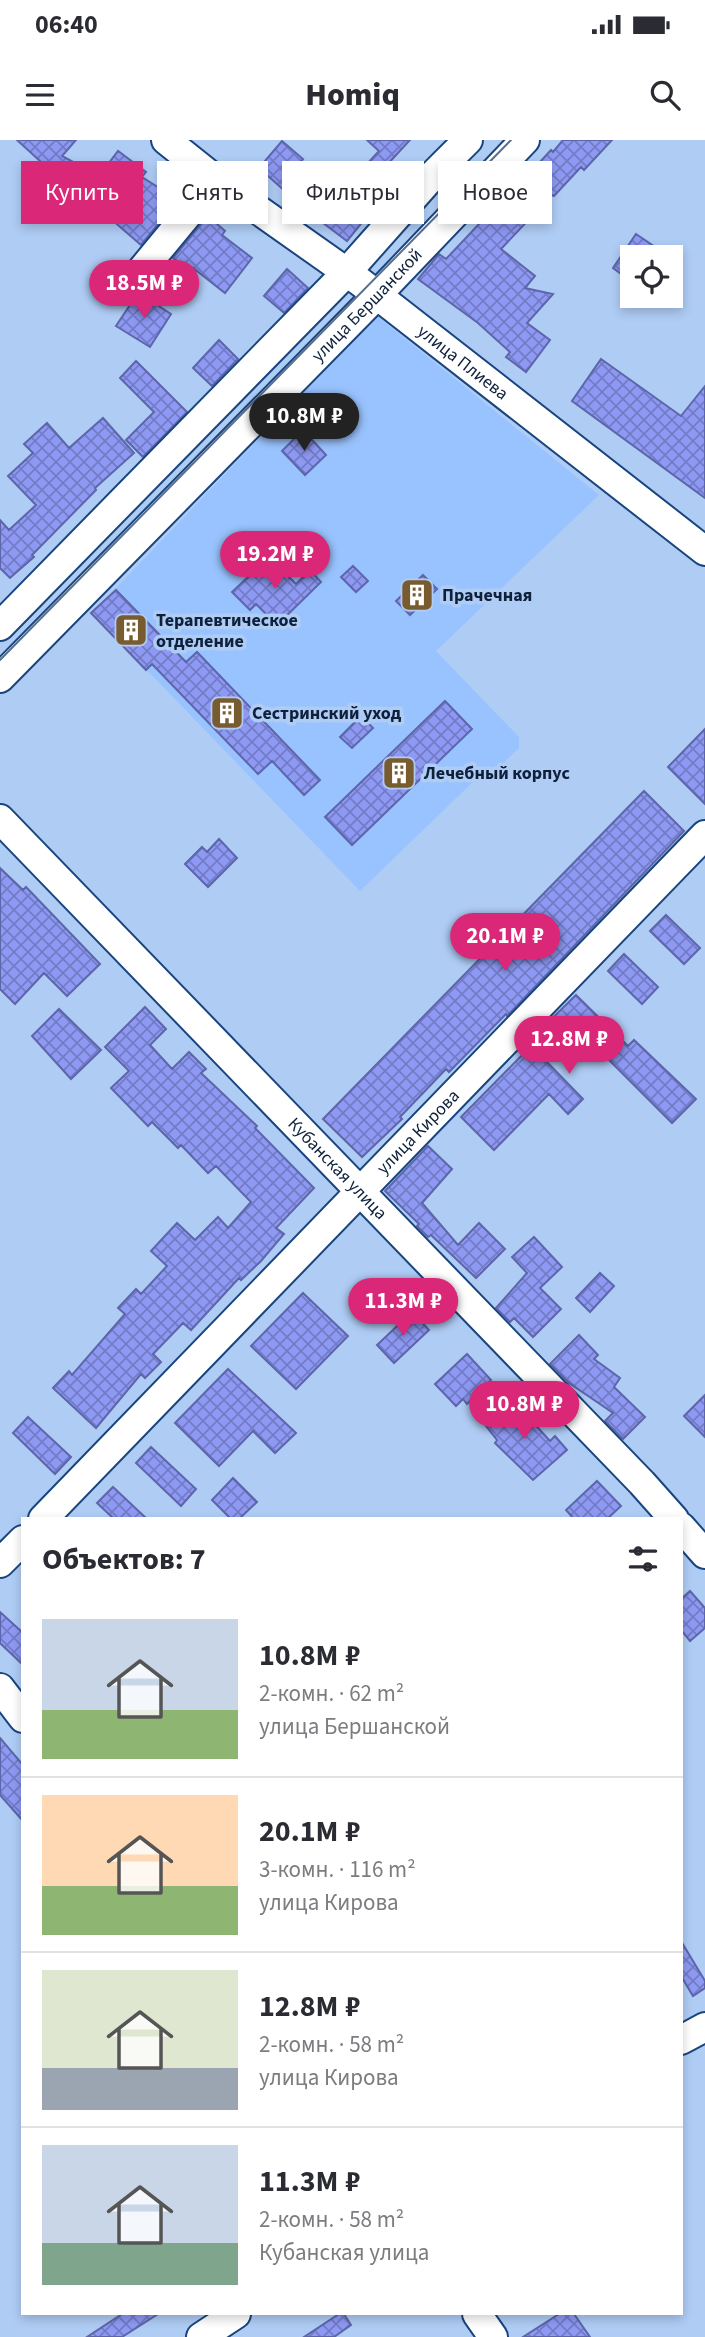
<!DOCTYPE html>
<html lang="ru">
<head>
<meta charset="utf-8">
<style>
	body { margin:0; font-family:"Source Sans 3",sans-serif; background:#f2f2f3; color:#2b2b33; height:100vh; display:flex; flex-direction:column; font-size:26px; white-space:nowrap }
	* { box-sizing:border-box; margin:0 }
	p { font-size:23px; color:#7c7c81 }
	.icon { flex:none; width:38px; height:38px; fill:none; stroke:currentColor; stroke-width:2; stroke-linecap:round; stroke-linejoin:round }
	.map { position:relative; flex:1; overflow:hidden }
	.drawer { position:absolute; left:21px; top:1377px; width:662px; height:798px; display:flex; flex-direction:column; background:#fff; border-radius:0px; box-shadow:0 4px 10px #0003 }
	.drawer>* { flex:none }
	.banner { position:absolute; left:21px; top:21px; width:663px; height:63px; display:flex; gap:14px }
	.fabs { position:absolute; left:620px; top:105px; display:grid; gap:14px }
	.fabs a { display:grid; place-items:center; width:63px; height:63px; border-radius:0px; background:#fff; box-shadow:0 4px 10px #0003; font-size:35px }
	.price { position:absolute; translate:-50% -60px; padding:0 16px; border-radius:24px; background:#db2777; color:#fff; font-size:23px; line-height:46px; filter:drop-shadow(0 2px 4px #0008) }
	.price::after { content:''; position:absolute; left:50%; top:42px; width:21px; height:16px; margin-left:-10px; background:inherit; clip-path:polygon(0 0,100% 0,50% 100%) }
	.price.current { background:#222; color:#fff }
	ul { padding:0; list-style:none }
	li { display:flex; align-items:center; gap:21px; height:175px; padding:0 21px }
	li+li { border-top:2px solid #e1e1e2 }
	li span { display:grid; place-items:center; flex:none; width:196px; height:140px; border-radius:0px; color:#555 }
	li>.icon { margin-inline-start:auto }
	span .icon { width:84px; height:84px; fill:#fffc; stroke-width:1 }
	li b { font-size:30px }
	h2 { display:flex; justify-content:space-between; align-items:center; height:84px; padding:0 21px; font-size:30px }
	.tag { padding:0 24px; border-radius:0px; background:#fff; box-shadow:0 4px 10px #0003; font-size:24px; line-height:63px }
	.tag.current { background:#db2777; color:#fff }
	.status { display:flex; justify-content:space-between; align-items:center; height:49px; padding:0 35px; background:#fff; direction:ltr }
	.status svg { height:19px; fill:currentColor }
	header { display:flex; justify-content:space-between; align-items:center; height:91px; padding:0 21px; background:#fff; font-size:32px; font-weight:800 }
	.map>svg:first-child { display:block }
</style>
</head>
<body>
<div class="status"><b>06:40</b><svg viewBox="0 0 49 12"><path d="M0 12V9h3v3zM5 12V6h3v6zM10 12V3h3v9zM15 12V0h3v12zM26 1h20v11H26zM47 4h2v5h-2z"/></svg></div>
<header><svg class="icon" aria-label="menu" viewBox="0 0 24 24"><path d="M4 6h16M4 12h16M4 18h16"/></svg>Homiq<svg class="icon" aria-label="search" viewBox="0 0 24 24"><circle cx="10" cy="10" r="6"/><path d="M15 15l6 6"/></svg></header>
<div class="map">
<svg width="705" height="2197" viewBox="0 0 705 2197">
	<defs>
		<pattern id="building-cross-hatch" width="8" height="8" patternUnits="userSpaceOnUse" patternTransform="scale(1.75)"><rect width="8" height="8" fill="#8e99f3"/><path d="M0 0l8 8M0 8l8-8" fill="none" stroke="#727cc6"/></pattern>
	</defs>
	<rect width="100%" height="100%" fill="#afccf5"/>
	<path fill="#99c3fe" d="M 377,176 L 599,355 L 436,511 L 519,597 L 519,608 L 482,643 L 477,638 L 360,751 L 92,473 Z"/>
	<path fill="url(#building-cross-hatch)" stroke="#5d65ab" stroke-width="2" d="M 17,0 L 76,0 L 62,16 L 99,36 L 118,11 L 146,32 L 142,37 L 178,60 L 141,105 L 111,79 L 75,55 L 50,82 L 26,60 L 52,32 Z
		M 367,0 L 410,0 L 385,27 L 398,39 L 363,79 L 364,80 L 347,101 L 306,70 L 259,28 L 282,1 L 303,19 L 298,25 L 335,59 L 379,11 Z
		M 563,0 L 612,0 L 584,30 L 581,27 L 554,56 L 552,55 L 501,109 L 535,136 L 525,148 L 553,154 L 527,183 L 550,200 L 526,232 L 506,217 L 510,212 L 478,183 L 418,139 L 439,114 L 446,119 L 496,66 L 498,68 L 551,10 L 553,12 Z
		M 208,76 L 225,91 L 222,95 L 252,118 L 225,153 L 193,128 L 190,132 L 173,118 Z
		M 636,94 L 670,117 L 632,117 L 632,142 L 613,128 Z
		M 287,129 L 308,148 L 284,173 L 264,156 Z
		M 142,155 L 171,174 L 150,207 L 116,186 L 130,165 Z
		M 219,200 L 238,219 L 212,246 L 193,228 Z
		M 601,219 L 681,276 L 705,246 L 705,358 L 572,261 Z
		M 136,221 L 187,272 L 143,317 L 126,300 L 154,272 L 120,238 Z
		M 103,278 L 134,313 L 95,348 L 96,350 L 32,415 L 34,417 L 10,438 L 0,428 L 0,380 L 9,390 L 36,365 L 8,336 L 33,313 L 24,304 L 47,283 L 69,308 Z
		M 303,290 L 326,315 L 305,335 L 282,311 Z
		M 269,417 L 296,444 L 310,430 L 321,442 L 277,485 L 256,464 L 250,470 L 232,452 Z
		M 353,426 L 368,441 L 356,452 L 341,437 Z
		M 423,435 L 437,449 L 410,475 L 396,461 Z
		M 116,450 L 186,522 L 197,512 L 320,640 L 304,655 L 272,621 L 258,634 L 152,524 L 146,530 L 91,473 Z
		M 445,561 L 472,589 L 352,705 L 325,677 Z
		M 361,576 L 373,588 L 352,608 L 340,597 Z
		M 705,589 L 705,664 L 668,627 Z
		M 644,651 L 684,691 L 507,876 L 506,874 L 449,932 L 446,929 L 400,977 L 402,979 L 362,1017 L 323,979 Z
		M 219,699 L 237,718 L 208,747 L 185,724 L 202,707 L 207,712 Z
		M 0,728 L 23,750 L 26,747 L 100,824 L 67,856 L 44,833 L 15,864 L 0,849 Z
		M 666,775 L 700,808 L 684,824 L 650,791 Z
		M 624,814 L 658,847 L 642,864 L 608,831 Z
		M 576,855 L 628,906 L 634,900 L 696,959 L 672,983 L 578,889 L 546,921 L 583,959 L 568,974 L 549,954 L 494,1010 L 461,977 L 529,908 L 526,904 Z
		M 145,867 L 166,889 L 150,905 L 172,929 L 189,912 L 206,929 L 201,933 L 257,986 L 255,988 L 314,1048 L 276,1088 L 284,1094 L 261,1121 L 241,1140 L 239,1138 L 191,1190 L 183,1183 L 153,1214 L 161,1222 L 145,1238 L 141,1234 L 96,1288 L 53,1248 L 69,1231 L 72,1235 L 125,1174 L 118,1168 L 136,1149 L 141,1154 L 167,1126 L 151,1111 L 177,1083 L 195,1100 L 218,1077 L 228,1088 L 251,1062 L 216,1026 L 208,1033 L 181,1005 L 178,1008 L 152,982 L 148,986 L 111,948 L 129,931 L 105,907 Z
		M 59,869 L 101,910 L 71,939 L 32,896 Z
		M 428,1006 L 452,1029 L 422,1063 L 458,1105 L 479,1083 L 505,1109 L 476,1138 L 431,1095 L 428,1097 L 417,1086 L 419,1084 L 385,1051 Z
		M 534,1097 L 562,1127 L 540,1148 L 561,1169 L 533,1197 L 514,1178 L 510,1182 L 496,1168 L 527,1133 L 512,1117 Z
		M 600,1133 L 614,1146 L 590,1172 L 576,1158 Z
		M 303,1153 L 348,1196 L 296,1249 L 251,1206 Z
		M 412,1172 L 429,1190 L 394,1223 L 377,1205 Z
		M 579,1195 L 598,1215 L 594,1219 L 620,1238 L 614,1247 L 645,1277 L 623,1299 L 605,1281 L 613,1273 L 569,1243 L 550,1224 Z
		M 467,1214 L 491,1240 L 467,1264 L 463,1259 L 456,1266 L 435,1244 Z
		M 228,1229 L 296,1293 L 275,1313 L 253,1291 L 219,1326 L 175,1283 Z
		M 705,1255 L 705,1297 L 684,1276 Z
		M 513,1260 L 550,1301 L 555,1296 L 567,1310 L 533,1340 L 495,1303 L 497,1300 L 486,1286 Z
		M 28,1277 L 71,1317 L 55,1334 L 13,1293 Z
		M 151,1307 L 196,1349 L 181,1366 L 136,1323 Z
		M 233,1338 L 257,1362 L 239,1379 L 231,1379 L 212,1360 Z
		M 597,1341 L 621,1366 L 607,1379 L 574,1379 L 566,1370 Z
		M 113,1347 L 147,1379 L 114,1379 L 97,1363 Z
		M 690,1451 L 705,1468 L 705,1488 L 690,1501 L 681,1490 L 681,1459 Z
		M 0,1472 L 23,1493 L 23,1525 L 0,1503 Z
		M 0,1598 L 23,1625 L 23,1681 L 0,1655 Z
		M 681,1801 L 705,1841 L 705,1848 L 693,1856 L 681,1836 Z
		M 122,2174 L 158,2174 L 122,2197 L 87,2197 Z
		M 339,2174 L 344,2174 L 351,2185 L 334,2197 L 304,2197 Z
		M 559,2174 L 574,2174 L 590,2197 L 523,2197 Z"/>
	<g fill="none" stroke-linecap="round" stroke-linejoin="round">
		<defs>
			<g id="minor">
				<path id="s1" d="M 166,0 L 216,40 L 359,141 L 705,411"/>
				<path d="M 126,149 L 216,40"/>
				<path d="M 0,486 L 346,133 L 434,34 L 468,0"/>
				<path id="s2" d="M 0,538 L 376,156 L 525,0"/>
				<path id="s3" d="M 0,679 L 642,1343 L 674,1379"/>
				<path id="s4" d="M 43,1379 L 705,695"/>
				<path d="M 681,1387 L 705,1414"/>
				<path d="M 0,1423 L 23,1400"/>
				<path d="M 0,1548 L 23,1578"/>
				<path d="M 681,1900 L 705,1887"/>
				<path d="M 477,2174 L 493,2197"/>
				<path d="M 201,2197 L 236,2174"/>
			</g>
		</defs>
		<use href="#minor" stroke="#19457f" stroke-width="32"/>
		<use href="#minor" stroke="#fff" stroke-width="28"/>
		<path stroke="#587090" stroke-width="2" d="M 0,520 L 511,0"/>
	</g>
	<defs>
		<symbol id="building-square" viewBox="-11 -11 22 22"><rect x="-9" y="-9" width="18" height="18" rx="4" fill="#785c2f" stroke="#afccf5"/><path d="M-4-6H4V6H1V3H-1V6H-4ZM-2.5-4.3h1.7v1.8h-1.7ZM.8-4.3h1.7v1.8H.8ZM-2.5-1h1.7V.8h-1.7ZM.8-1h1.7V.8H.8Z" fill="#fff"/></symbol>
	</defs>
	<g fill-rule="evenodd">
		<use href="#building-square" x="398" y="436" width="38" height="38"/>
		<use href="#building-square" x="112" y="471" width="38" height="38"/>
		<use href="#building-square" x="208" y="554" width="38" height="38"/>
		<use href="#building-square" x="380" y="614" width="38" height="38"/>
	</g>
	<g text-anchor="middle" stroke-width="7" stroke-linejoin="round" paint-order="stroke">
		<g font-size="18" fill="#0e203a" stroke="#afccf5">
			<text dy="6" stroke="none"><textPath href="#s2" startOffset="523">улица Бершанской</textPath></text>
			<text dy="6" stroke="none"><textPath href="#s1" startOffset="371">улица Плиева</textPath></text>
			<text dy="6" stroke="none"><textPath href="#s4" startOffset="539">улица Кирова</textPath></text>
			<text dy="6" stroke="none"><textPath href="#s3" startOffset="486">Кубанская улица</textPath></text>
		</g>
		<g font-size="18" font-weight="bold" fill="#0e203a" stroke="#afccf5" text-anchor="start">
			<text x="442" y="461">Прачечная</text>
			<text x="156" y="486">Терапевтическое<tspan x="156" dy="21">отделение</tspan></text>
			<text x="252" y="579">Сестринский уход</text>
			<text x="424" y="639">Лечебный корпус</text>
		</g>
	</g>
</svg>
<div class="fabs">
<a><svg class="icon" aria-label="locate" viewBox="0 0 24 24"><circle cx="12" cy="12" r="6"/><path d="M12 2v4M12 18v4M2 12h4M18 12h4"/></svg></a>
</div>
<b class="price" style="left:144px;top:180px">18.5M ₽</b>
<b class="price current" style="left:304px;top:313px">10.8M ₽</b>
<b class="price" style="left:275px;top:451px">19.2M ₽</b>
<b class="price" style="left:505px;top:833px">20.1M ₽</b>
<b class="price" style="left:569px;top:936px">12.8M ₽</b>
<b class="price" style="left:403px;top:1198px">11.3M ₽</b>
<b class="price" style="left:524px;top:1301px">10.8M ₽</b>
<div class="banner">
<a class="tag current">Купить</a>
<a class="tag">Снять</a>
<a class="tag">Фильтры</a>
<a class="tag">Новое</a>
</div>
<section class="drawer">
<h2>Объектов: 7<svg class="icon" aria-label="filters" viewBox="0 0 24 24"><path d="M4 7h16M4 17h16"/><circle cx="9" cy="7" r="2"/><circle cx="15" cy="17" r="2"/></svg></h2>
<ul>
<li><span style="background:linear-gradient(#c9d6e8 65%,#8fb573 0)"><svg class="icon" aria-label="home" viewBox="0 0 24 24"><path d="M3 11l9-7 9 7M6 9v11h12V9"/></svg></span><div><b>10.8M ₽</b><p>2-комн. · 62 m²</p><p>улица Бершанской</p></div></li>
<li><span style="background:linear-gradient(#ffd9b3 65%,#8fb573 0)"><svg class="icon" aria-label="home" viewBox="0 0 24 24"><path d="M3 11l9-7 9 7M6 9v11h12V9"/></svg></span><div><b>20.1M ₽</b><p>3-комн. · 116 m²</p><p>улица Кирова</p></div></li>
<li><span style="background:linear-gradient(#dfe7d0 70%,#9aa5b1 0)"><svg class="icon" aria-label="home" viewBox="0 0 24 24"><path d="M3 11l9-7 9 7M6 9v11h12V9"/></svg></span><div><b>12.8M ₽</b><p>2-комн. · 58 m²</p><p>улица Кирова</p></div></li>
<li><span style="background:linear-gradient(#c9d6e8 70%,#7fa58c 0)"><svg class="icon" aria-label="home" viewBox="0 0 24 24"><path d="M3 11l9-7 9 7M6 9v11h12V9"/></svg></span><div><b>11.3M ₽</b><p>2-комн. · 58 m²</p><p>Кубанская улица</p></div></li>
</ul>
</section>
</div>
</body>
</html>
